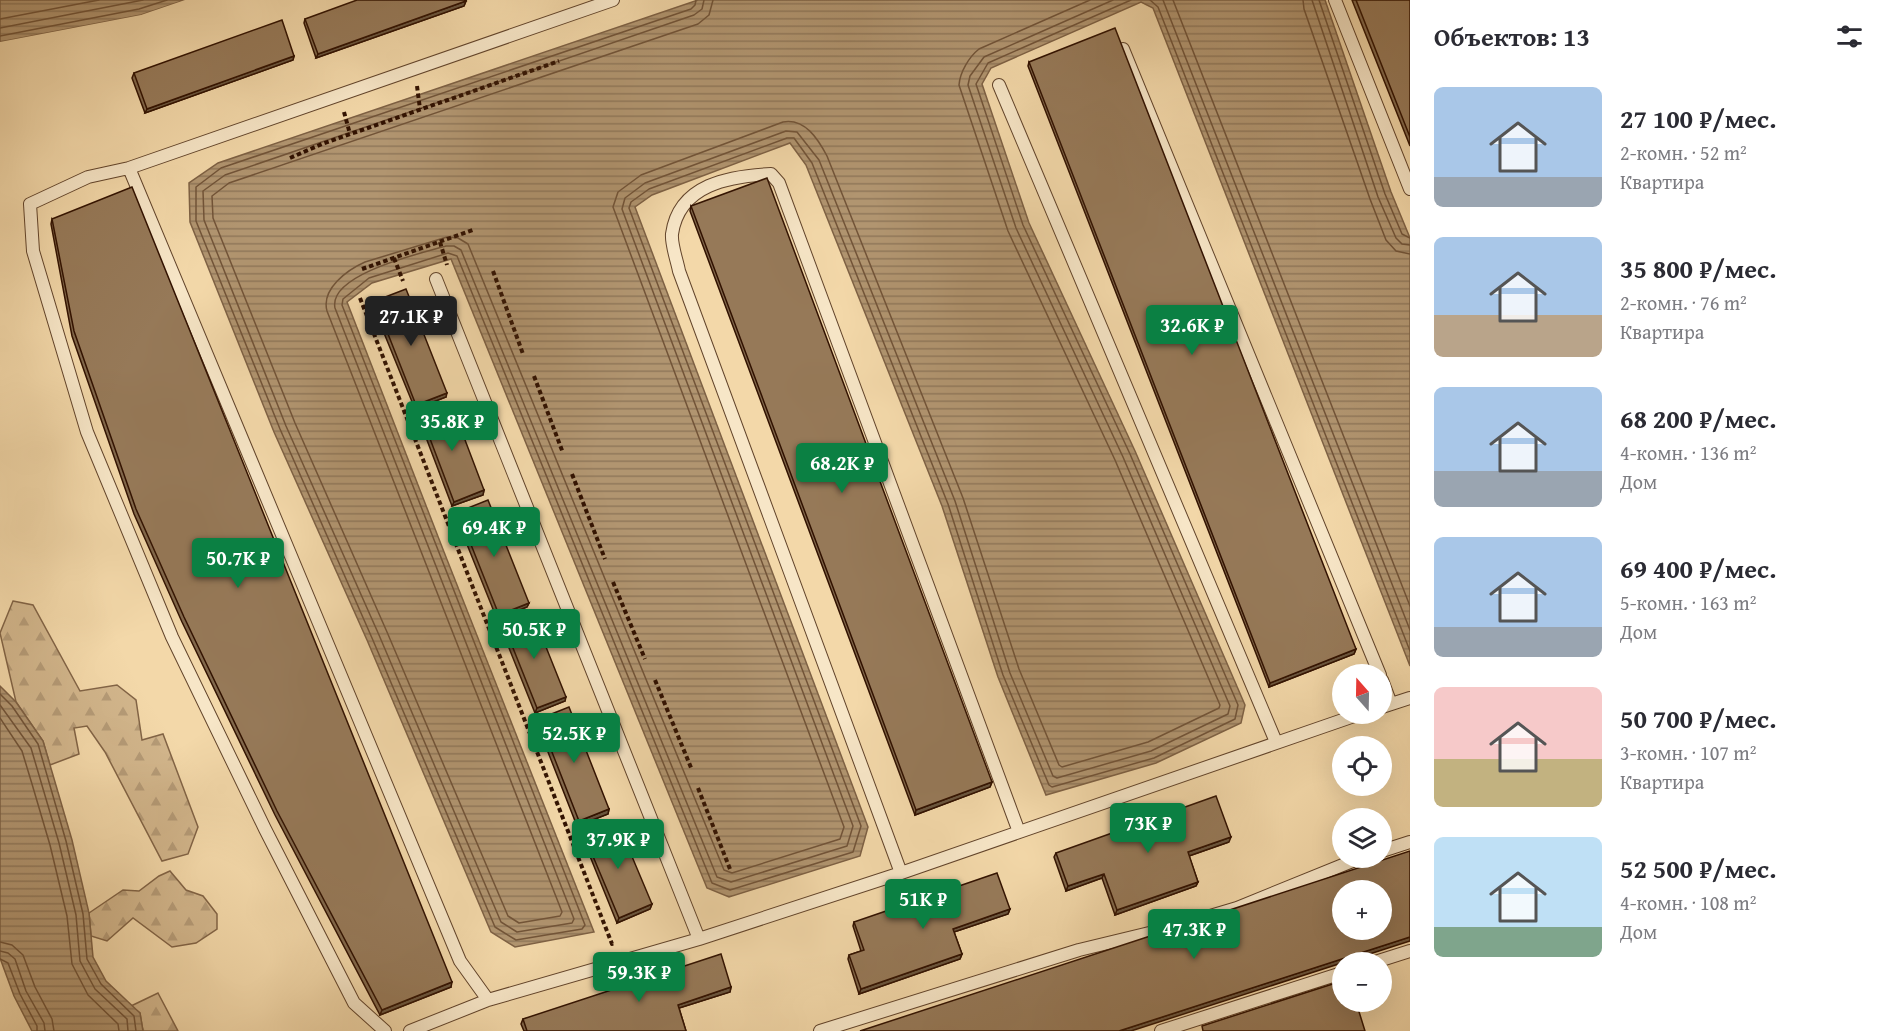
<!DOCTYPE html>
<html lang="ru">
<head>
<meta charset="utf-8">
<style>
	body { margin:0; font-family:"Gentium Book Plus",serif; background:#f7f7f7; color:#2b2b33; height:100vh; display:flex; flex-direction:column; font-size:22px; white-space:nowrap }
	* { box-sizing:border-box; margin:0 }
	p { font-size:20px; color:#7c7c81 }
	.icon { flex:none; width:33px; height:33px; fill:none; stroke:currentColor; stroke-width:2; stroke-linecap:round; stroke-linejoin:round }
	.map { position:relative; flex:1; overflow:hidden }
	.side { display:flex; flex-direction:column; background:#fff; width:480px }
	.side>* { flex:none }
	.needle { width:39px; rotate:340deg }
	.tools { position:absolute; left:1332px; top:664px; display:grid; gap:12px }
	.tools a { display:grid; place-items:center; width:60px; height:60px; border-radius:50%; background:#fff; box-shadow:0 6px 24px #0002; font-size:30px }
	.price { position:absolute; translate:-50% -51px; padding:0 14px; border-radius:6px; background:#0b8043; color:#fff; font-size:20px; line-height:39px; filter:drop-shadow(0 2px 3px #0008) }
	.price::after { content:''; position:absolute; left:50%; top:36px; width:18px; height:14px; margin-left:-9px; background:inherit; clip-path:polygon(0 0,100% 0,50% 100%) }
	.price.active { background:#222; color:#fff }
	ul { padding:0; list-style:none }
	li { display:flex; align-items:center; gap:18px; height:150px; padding:0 24px }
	li span { display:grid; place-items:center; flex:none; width:168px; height:120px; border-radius:9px; color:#555 }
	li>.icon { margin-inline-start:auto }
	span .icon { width:72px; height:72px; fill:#fffc; stroke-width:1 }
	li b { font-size:26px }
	h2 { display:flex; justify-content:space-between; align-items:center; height:72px; padding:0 24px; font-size:26px }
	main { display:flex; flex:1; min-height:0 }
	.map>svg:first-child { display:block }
</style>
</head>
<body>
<main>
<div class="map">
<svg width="1410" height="1031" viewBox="0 0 1410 1031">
	<defs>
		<pattern id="forest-firs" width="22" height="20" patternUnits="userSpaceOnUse" patternTransform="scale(1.5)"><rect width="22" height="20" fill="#d2b68c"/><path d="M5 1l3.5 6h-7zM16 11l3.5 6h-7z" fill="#b59b77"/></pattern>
		<pattern id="water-rules" width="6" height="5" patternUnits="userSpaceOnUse" patternTransform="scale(1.5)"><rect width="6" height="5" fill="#b19570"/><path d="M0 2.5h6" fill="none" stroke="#91785a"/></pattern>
	</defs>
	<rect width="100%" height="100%" fill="#f3d8a9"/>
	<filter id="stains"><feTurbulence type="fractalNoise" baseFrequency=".00333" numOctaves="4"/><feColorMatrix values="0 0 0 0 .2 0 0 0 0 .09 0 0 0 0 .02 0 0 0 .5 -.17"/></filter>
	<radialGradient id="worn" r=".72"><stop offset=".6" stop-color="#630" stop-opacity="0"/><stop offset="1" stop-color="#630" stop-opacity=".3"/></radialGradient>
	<path fill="url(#forest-firs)" stroke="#826446" stroke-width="1.5" d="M 13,601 L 33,605 L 80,691 L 117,685 L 136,700 L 142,740 L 163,734 L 198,827 L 188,854 L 162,861 L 105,752 L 87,726 L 74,728 L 79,754 L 50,765 L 43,741 L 16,702 L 0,633 Z
		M 170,871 L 186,890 L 203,896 L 217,914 L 217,929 L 196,943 L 172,947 L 133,918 L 107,941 L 91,936 L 89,913 L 123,890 L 139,891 L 159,876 Z
		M 158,993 L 178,1031 L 143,1031 L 140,1013 L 131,1006 Z"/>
	<path fill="url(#water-rules)" stroke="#7e6144" stroke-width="1.5" d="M 0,0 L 185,0 L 141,15 L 0,42 Z
		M 698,0 L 1325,0 L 1391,192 L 1410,238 L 1410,666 L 1153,8 L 1141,2 L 991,68 L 982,84 L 1029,223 L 1135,451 L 1245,705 L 1241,723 L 1156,763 L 1046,795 L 998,677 L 942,506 L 806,165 L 790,143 L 652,195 L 635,207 L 868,827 L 860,856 L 729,897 L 707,888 L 451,259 L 372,283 L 347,302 L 444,552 L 594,932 L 515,947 L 491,932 L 367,640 L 274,432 L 190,222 L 189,183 L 218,163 Z
		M 0,686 L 16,702 L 43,741 L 72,840 L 89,913 L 93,957 L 106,981 L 140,1013 L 143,1031 L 32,1031 L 14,996 L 0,958 Z"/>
	<path fill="#f3d8a9" d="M 185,0 L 188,0 L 186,3 L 141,18 L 0,45 L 0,42 L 141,15 Z"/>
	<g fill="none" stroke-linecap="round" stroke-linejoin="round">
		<path stroke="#725438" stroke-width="1.5" d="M 696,0 L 695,5 L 691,9 L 221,168 L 196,187 L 196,221 L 280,429 L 372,638 L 495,927 L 516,940 L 582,929 L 585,925 L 342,305 L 343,299 L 369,278 L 448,253 L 457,256 L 712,883 L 730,890 L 853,852 L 861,826 L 629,208 L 631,202 L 649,189 L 787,138 L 794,138 L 812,163 L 948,504 L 1003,675 L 1049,785 L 1052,787 L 1154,758 L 1235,719 L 1238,705 L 1130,454 L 1023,225 L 976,84 L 988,63 L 1131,0
			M 704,0 L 702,9 L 694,15 L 225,175 L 203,191 L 204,220 L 286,426 L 379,635 L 501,922 L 517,932 L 572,923 L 574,919 L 335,308 C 328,274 422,253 446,246 L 454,246 L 461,250 L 717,877 L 731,882 L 847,846 L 853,826 L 622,209 L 625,198 L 645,183 L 786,131 L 797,132 L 819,160 L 955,501 L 1010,673 L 1053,776 L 1057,778 L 1151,751 L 1228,714 L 1230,706 L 1123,457 L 1016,228 L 968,85 L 970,76 L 984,57 L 1113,0
			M 713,0 L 709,15 L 698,24 L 229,183 L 212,196 L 213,218 L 295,423 L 387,632 L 508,916 L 519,923 L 560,916 L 562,912 L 327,311 C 321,289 347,270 365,262 L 447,237 L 458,238 L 468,244 L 724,870 L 732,873 L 840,839 L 844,827 L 613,207 L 618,192 L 641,175 L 783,122 C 805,118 818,139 827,156 L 963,498 L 1019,669 L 1059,765 L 1062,767 L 1148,742 L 1219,708 L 1220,705 L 1115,460 L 1008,231 L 959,85 C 960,72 969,57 979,49 L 1090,0
			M 1150,0 L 1158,7 L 1410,651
			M 1163,0 L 1410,630
			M 1173,0 L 1410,606
			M 1303,0 L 1304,9 L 1370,199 L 1386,240 L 1396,251 L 1410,254
			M 1312,0 L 1378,197 L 1396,238 L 1402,244 L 1410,245
			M 1319,0 L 1385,194 L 1402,234 L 1410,238
			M 0,19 L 99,0
			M 0,28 L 143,0
			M 0,36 L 139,9 L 167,0
			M 0,694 L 12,706 L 38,744 L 66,841 L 83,914 L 87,959 L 101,984 L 134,1016 L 136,1031
			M 0,705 L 31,748 L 59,843 L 76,915 L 80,961 L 95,989 L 127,1019 L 128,1031
			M 0,718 L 22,751 L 32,784 L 50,845 L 67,916 L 72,964 L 88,995 L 118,1024 L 119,1031
			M 0,942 L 12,945 L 23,955 L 35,987 L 52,1019 L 54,1031
			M 0,951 L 8,953 L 15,959 L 26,991 L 44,1023 L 45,1031
			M 0,959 L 8,963 L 20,994 L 37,1026 L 37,1031"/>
		<defs>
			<path id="lane" d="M 1335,0 L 1410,189
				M 1123,49 L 1380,675
				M 999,85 L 1276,742
				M 129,168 L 460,961 L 488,1000
				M 436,279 L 699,939
				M 1382,680 L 1391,704
				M 1382,707 L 1410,698
				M 1382,851 L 1410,842
				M 901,873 L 679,271 C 677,260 671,245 672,234 C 679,184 730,176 771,174 L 779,183 L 1019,832
				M 1372,963 L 1410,951
				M 385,1031 L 354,1003 L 265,829 L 172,637 L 87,432 L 33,251 L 30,204 L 88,177 L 129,168 L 613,0
				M 410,1031 L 488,1000 L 699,939 L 901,873 L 1360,714
				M 820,1031 L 1079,950 L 1170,928 L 1237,908 L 1360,858
				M 1161,1031 L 1342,973"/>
		</defs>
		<use href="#lane" stroke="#62442b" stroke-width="14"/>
		<path stroke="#321201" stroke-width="4" stroke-dasharray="4.5 3" stroke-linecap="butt" d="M 417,86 L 420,109
			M 344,112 L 350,134
			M 290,158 L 322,144 L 559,61
			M 440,242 L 447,265
			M 394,258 L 403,281
			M 362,269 L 473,230
			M 493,271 L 523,354
			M 360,298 L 612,944 L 614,943
			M 534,376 L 563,453
			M 572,474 L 605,559
			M 613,582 L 645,659
			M 655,680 L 692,770
			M 698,788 L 730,869"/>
		<use href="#lane" stroke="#f7e6c7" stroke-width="12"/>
	</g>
	<path fill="#81684c" stroke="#321201" stroke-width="1.5" d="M 1352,0 L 1410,0 L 1410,146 Z
		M 466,1 L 464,6 L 316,58 L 304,23 L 305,19 Z
		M 294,56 L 293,60 L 145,113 L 132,78 L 134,73 Z
		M 1029,62 L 1356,649 L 1354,654 L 1269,687 L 1028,66 Z
		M 691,206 L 992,782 L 990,787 L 915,815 L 690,211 Z
		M 52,219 L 451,987 L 380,1015 L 275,815 L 182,622 L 134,514 L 72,336 L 51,224 Z
		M 375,301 L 446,397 L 415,409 L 373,306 Z
		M 421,415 L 484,490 L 483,495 L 452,506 L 419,419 Z
		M 458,512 L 529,603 L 527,607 L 497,619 L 456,517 Z
		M 503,623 L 565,701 L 535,713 L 501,628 Z
		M 539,719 L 609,809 L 608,814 L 577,826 L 537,724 Z
		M 584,835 L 652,904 L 650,909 L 617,923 L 583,839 Z
		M 1229,842 L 1189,856 L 1198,882 L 1196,886 L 1115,915 L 1102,878 L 1066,891 L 1054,857 L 1056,853 Z
		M 1010,909 L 1008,914 L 954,932 L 962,954 L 960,959 L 859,994 L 848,959 L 849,955 L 861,951 L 853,926 L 854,922 Z
		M 731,987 L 730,992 L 679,1008 L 686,1031 L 524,1031 L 521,1024 L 523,1019 Z"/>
	<path fill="#69553e" stroke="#321201" stroke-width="1.5" d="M 466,1 L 464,6 L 316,58 L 318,54 Z
		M 294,56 L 293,60 L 145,113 L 147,109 Z
		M 447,393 L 446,397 L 415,409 L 416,405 Z
		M 484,490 L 483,495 L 452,506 L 454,502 Z
		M 529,603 L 527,607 L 497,619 L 499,615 Z
		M 1356,649 L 1354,654 L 1269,687 L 1270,683 Z
		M 566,697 L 565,701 L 535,713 L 537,708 Z
		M 992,782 L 990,787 L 915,815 L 916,810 Z
		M 609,809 L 608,814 L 577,826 L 579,821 Z
		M 1231,837 L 1229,842 L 1186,857 L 1188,852 Z
		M 1104,874 L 1102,878 L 1066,891 L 1068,886 Z
		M 1198,882 L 1196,886 L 1115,915 L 1117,910 Z
		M 652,904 L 650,909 L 617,923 L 619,918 Z
		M 1010,909 L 1008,914 L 951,933 L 953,929 Z
		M 1410,937 L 1410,941 L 1131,1031 L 1119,1031 Z
		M 962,954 L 960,959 L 859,994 L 861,989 Z
		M 452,982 L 451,987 L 380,1015 L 382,1010 Z
		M 731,987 L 730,992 L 676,1009 L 678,1005 Z"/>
	<path fill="#967958" stroke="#321201" stroke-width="1.5" fill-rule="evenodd" d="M 357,0 L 465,0 L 466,1 L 318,54 L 305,19 Z
		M 1356,0 L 1410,0 L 1410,137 Z
		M 282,20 L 294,56 L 147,109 L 134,73 Z
		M 1115,28 L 1356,649 L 1270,683 L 1029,62 Z
		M 767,178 L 992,782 L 916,810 L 691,206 Z
		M 132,187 L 452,982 L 382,1010 L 277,811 L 184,617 L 136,509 L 74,331 L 52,219 Z
		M 406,289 L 447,393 L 416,405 L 375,301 Z
		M 451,403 L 484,490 L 454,502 L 421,415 Z
		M 488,500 L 529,603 L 499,615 L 458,512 Z
		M 532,612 L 566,697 L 537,708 L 503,623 Z
		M 569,707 L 609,809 L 579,821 L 539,719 Z
		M 1216,796 L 1231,837 L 1188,852 L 1198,882 L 1117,910 L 1104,874 L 1068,886 L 1056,853 Z
		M 617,821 L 652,904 L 619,918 L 584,835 Z
		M 1410,851 L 1410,937 L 1119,1031 L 860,1031 ZM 1342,891 L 1382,891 L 1382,930 L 1342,930 Z
		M 997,873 L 1010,909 L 953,929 L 962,954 L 861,989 L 849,955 L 864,950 L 854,922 Z
		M 721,954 L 731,987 L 678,1005 L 686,1031 L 527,1031 L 523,1019 Z
		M 1342,981 L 1342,1002 L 1356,1002 L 1365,1031 L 1203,1031 L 1202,1026 Z"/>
	<rect width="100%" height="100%" filter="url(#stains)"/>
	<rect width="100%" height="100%" fill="url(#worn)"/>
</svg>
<div class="tools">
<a><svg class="needle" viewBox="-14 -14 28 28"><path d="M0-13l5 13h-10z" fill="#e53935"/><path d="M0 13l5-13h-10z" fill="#7c7c81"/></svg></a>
<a><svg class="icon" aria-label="locate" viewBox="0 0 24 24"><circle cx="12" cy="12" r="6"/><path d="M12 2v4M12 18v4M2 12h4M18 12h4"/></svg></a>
<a><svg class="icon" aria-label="layers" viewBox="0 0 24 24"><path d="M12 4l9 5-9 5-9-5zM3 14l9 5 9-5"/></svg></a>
<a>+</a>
<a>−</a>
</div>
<b class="price active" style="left:411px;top:347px">27.1K ₽</b>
<b class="price" style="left:1192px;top:356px">32.6K ₽</b>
<b class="price" style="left:452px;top:452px">35.8K ₽</b>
<b class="price" style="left:842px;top:494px">68.2K ₽</b>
<b class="price" style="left:494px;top:558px">69.4K ₽</b>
<b class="price" style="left:238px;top:589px">50.7K ₽</b>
<b class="price" style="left:534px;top:660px">50.5K ₽</b>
<b class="price" style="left:574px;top:764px">52.5K ₽</b>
<b class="price" style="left:1148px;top:854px">73K ₽</b>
<b class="price" style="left:618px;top:870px">37.9K ₽</b>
<b class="price" style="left:923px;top:930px">51K ₽</b>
<b class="price" style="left:1194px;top:960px">47.3K ₽</b>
<b class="price" style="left:639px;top:1003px">59.3K ₽</b>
</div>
<section class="side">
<h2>Объектов: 13<svg class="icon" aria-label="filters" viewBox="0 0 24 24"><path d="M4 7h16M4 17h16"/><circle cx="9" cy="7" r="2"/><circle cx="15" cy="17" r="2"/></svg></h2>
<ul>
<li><span style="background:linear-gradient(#a9c7e8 75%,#9aa5b1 0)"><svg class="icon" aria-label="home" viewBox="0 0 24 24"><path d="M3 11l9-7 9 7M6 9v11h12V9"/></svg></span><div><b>27 100 ₽/мес.</b><p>2-комн. · 52 m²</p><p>Квартира</p></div></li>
<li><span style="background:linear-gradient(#a9c7e8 65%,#b9a48a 0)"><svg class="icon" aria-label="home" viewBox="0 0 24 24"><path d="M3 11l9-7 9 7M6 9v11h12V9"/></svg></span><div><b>35 800 ₽/мес.</b><p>2-комн. · 76 m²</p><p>Квартира</p></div></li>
<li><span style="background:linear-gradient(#a9c7e8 70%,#9aa5b1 0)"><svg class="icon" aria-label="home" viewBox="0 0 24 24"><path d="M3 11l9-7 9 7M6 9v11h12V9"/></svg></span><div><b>68 200 ₽/мес.</b><p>4-комн. · 136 m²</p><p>Дом</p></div></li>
<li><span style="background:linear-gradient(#a9c7e8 75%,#9aa5b1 0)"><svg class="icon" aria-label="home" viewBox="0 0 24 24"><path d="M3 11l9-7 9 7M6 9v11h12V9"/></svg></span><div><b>69 400 ₽/мес.</b><p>5-комн. · 163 m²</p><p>Дом</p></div></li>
<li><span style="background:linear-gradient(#f6c9c9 60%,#c2b280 0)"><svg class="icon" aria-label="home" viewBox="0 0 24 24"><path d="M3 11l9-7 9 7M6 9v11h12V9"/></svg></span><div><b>50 700 ₽/мес.</b><p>3-комн. · 107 m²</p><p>Квартира</p></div></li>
<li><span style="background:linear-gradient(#bfe0f5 75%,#7fa58c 0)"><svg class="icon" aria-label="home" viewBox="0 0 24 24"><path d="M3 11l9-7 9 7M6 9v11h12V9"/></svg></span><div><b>52 500 ₽/мес.</b><p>4-комн. · 108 m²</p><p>Дом</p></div></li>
</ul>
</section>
</main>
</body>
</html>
